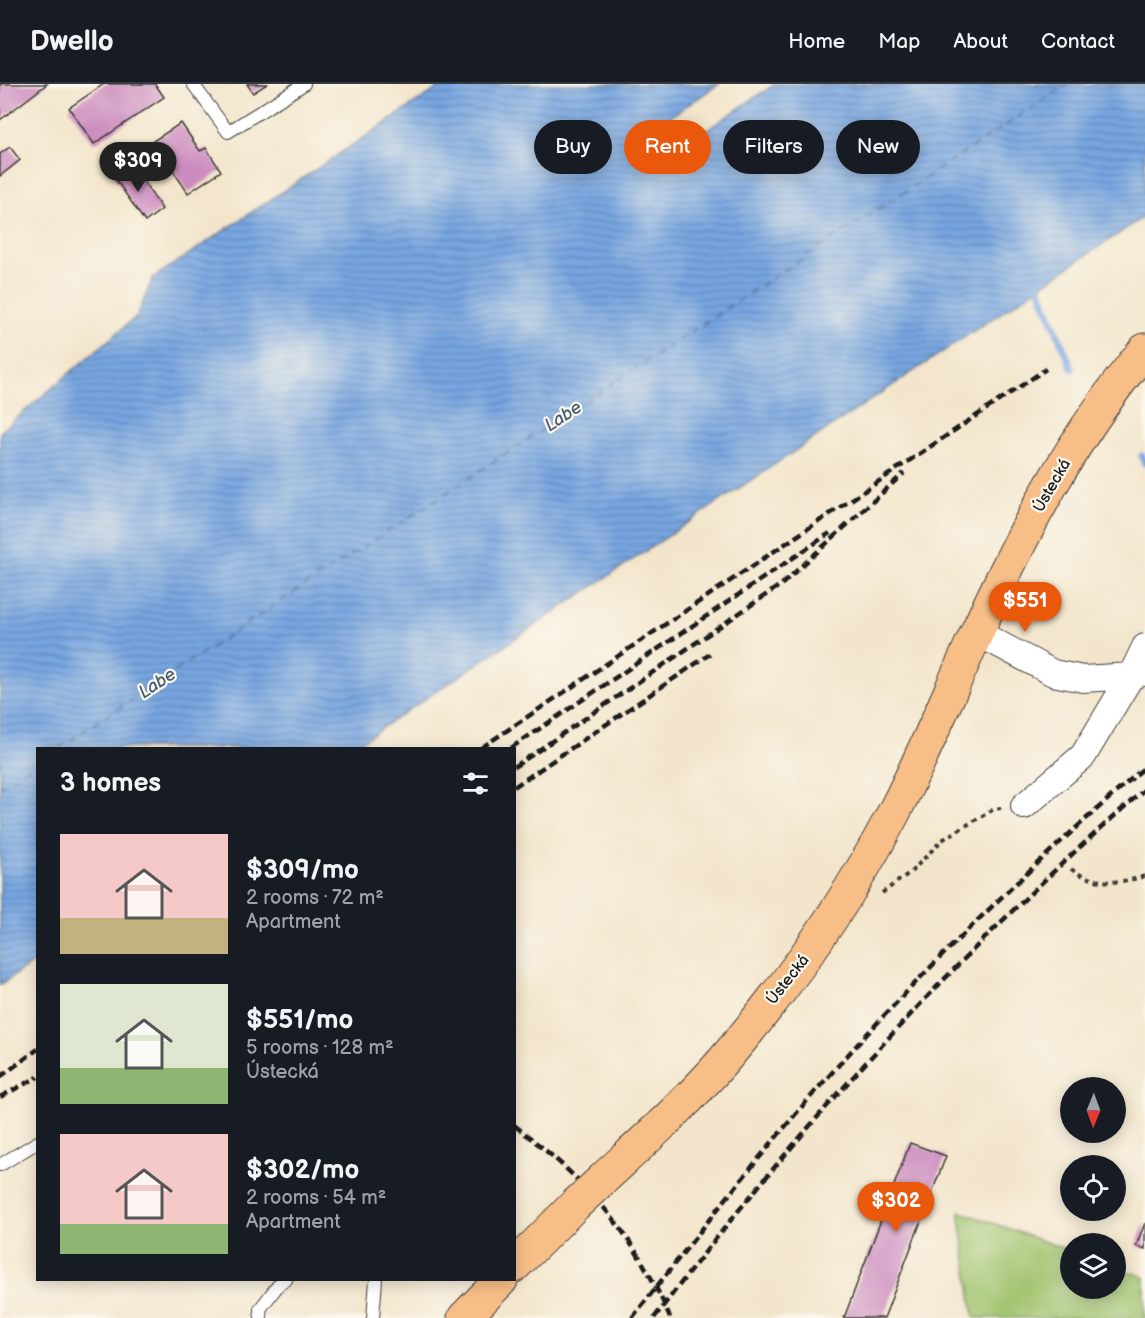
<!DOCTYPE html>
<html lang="en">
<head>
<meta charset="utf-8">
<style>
	body { margin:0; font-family:"Balsamiq Sans",sans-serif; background:#20242c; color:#f1f3f6; height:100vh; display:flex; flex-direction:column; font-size:22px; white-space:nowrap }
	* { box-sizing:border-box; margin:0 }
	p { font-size:20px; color:#9ea1a6 }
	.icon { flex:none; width:33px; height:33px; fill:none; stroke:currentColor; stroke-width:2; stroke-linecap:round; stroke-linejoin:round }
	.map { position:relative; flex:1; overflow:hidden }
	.panel { position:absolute; left:36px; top:663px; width:480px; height:534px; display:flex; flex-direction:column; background:#171b24; border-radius:0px; box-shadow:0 3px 15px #0003 }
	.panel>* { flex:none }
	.top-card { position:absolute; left:534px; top:36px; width:520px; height:54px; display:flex; gap:12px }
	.needle { width:39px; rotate:181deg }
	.controls { position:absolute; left:1060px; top:993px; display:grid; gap:12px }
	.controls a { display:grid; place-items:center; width:66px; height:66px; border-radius:50%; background:#171b24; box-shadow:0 3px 15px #0003; font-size:30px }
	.price { position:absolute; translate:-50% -51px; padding:0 14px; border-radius:21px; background:#ea580c; color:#fff; font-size:20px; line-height:39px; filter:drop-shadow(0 2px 3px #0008) }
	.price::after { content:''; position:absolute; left:50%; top:36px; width:18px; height:14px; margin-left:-9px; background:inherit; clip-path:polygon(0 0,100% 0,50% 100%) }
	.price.active { background:#222; color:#fff }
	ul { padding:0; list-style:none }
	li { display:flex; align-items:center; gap:18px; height:150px; padding:0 24px }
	li span { display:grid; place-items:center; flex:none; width:168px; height:120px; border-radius:0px; color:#555 }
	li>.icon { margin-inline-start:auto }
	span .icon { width:72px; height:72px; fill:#fffc; stroke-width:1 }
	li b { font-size:26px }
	h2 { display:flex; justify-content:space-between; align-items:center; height:72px; padding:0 24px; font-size:26px }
	.pill { padding:0 21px; border-radius:27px; background:#171b24; box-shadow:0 3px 15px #0003; font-size:21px; line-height:54px }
	.pill.active { background:#ea580c; color:#fff }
	header { display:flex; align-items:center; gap:36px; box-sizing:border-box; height:84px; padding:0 30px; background:#171b24; border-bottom:2px solid #363941 }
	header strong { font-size:28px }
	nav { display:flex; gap:33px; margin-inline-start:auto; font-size:21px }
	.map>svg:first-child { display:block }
</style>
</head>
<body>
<header>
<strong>Dwello</strong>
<nav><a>Home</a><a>Map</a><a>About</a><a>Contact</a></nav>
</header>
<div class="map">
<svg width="1145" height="1234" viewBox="0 0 1145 1234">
	<defs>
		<pattern id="water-rules" width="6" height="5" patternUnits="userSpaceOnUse" patternTransform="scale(1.5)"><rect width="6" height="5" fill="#77a6e1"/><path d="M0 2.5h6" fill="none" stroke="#6186b6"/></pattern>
	</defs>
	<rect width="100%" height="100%" fill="#fbf7ec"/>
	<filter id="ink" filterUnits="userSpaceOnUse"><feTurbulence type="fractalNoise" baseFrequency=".0167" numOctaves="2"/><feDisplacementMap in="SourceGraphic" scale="12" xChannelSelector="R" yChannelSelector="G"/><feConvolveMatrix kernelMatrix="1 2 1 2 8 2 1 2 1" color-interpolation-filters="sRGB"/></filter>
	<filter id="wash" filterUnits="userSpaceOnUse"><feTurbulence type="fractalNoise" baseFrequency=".008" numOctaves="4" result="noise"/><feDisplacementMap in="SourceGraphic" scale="24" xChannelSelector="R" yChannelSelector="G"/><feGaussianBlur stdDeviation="1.35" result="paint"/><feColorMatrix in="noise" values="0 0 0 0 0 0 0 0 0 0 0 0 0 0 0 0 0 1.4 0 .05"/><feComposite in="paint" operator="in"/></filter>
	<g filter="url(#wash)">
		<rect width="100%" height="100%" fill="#f3e5cb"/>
		<path fill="#9fc26c" stroke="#5e6f44" stroke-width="1.5" d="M 959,1127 L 1071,1167 L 1071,1204 L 1116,1204 L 1116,1183 L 1145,1193 L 1145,1234 L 974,1234 Z"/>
		<path fill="url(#water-rules)" stroke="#4a617e" stroke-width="1.5" d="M 444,0 L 719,0 L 664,37 L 645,67 L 650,84 L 775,0 L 1145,0 L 1145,132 L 352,664 L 38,664 L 37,876 L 0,901 L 0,348 L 137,232 L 153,194 Z"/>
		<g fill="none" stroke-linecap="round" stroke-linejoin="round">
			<path stroke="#77a6e1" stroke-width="7" d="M 1036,196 L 1072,285
				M 1142,372 L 1145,379"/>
			<path stroke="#455a75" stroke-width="1.5" stroke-dasharray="8 6" stroke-linecap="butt" d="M 58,664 L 1068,0
				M 0,703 L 38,678"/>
		</g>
		<g id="blocks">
			<path fill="#cc8cbf" d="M 0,0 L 47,0 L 0,36 Z
				M 104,0 L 155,0 L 164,13 L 94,60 L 69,24 Z
				M 247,0 L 267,0 L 253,9 Z
				M 181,39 L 200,67 L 206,64 L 221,87 L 188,109 L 153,57 Z
				M 10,63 L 20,76 L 0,92 L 0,70 Z
				M 132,80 L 162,125 L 145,138 L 114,93 Z
				M 910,1059 L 946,1072 L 884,1234 L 844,1234 Z
				M 1145,1139 L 1145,1165 L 1136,1162 Z"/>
		</g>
	</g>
	<g filter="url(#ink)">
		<use href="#blocks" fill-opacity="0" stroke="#3c3a36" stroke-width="1.5"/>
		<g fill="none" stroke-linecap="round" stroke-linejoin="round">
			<defs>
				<path id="lane" d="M 193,0 L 228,48 L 304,0
					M 0,1081 L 38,1058
					M 261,1234 L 260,1225 L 279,1200 L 286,1196
					M 373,1234 L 376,1196"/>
				<path id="street" d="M 976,548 L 1053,589 L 1083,595 L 1131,592 L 1145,563
					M 1024,722 L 1083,672 L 1131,592 L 1143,589"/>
				<path id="primary" d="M 603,1095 C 644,1057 687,1019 724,976 C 789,900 846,820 892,732 C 923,673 948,611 976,550 C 1022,449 1073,351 1145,266
					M 514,1182 L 575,1121
					M 464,1234 L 501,1196"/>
			</defs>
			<use href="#lane" stroke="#3c3a36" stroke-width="14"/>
			<use href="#street" stroke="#3c3a36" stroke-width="28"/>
			<use href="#primary" stroke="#3c3a36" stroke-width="35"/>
			<path stroke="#3c3a36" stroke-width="4" stroke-dasharray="4.5 4.5" stroke-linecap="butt" d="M 1071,785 C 1093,801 1120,800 1145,792
				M 882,809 L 912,787 L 942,756 L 994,725 L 1001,724"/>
			<use href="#lane" stroke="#fff" stroke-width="12"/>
			<use href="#street" stroke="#fff" stroke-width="26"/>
			<use href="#primary" stroke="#f7be88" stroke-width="33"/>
			<path stroke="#1c1c1c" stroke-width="4.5" stroke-dasharray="9 4.5" stroke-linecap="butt" d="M 481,664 L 1046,285
				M 511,664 L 830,449
				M 514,683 L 782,500 L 904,389
				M 514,703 L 710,570
				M 0,993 L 38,965
				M 0,1013 L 38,993
				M 514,1041 C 588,1098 634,1148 670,1234
				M 632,1234 C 687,1164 742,1093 800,1025 C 906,902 1022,789 1145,683
				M 654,1234 C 800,1042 963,863 1145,705"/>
			<defs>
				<path id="primary-bridge" d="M 575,1121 L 603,1095"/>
			</defs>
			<use href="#primary-bridge" stroke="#3c3a36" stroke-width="35" stroke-linecap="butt"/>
			<use href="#primary-bridge" stroke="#f7be88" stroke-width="33"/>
		</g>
	</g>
	<g text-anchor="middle" stroke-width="4.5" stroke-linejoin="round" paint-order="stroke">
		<g font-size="16" fill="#1c1c1c" stroke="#fbf7ec">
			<text transform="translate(1051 401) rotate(-60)" y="6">Ústecká</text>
			<text transform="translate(787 895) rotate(-52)" y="6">Ústecká</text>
		</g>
		<g font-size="18" font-style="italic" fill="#455a75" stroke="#fbf7ec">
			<text transform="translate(563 332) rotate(-33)" y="6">Labe</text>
			<text transform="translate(157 599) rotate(-33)" y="6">Labe</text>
		</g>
	</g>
</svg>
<div class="controls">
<a><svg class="needle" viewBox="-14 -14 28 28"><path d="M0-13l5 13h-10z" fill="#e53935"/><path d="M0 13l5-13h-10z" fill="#9ea1a6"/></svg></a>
<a><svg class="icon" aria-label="locate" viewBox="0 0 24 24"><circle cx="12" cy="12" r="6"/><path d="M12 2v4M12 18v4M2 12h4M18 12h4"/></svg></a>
<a><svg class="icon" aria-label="layers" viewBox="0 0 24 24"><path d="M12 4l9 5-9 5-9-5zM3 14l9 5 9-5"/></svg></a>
</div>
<b class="price active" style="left:138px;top:109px">$309</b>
<b class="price" style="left:1025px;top:549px">$551</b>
<b class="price" style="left:896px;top:1149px">$302</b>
<div class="top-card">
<a class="pill">Buy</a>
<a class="pill active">Rent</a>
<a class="pill">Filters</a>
<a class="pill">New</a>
</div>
<section class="panel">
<h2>3 homes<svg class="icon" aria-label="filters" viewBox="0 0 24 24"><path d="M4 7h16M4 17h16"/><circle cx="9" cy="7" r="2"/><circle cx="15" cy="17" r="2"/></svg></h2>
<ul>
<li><span style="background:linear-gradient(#f6c9c9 70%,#c2b280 0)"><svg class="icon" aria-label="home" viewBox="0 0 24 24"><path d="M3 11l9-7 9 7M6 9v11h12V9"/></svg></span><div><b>$309/mo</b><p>2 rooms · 72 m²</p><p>Apartment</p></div></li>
<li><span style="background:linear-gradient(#dfe7d0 70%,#8fb573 0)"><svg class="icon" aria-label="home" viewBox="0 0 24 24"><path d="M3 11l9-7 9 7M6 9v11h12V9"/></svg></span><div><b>$551/mo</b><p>5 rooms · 128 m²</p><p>Ústecká</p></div></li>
<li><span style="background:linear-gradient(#f6c9c9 75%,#8fb573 0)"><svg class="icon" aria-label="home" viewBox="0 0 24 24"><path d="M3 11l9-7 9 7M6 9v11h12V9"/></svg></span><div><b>$302/mo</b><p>2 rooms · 54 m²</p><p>Apartment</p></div></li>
</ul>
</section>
</div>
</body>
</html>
